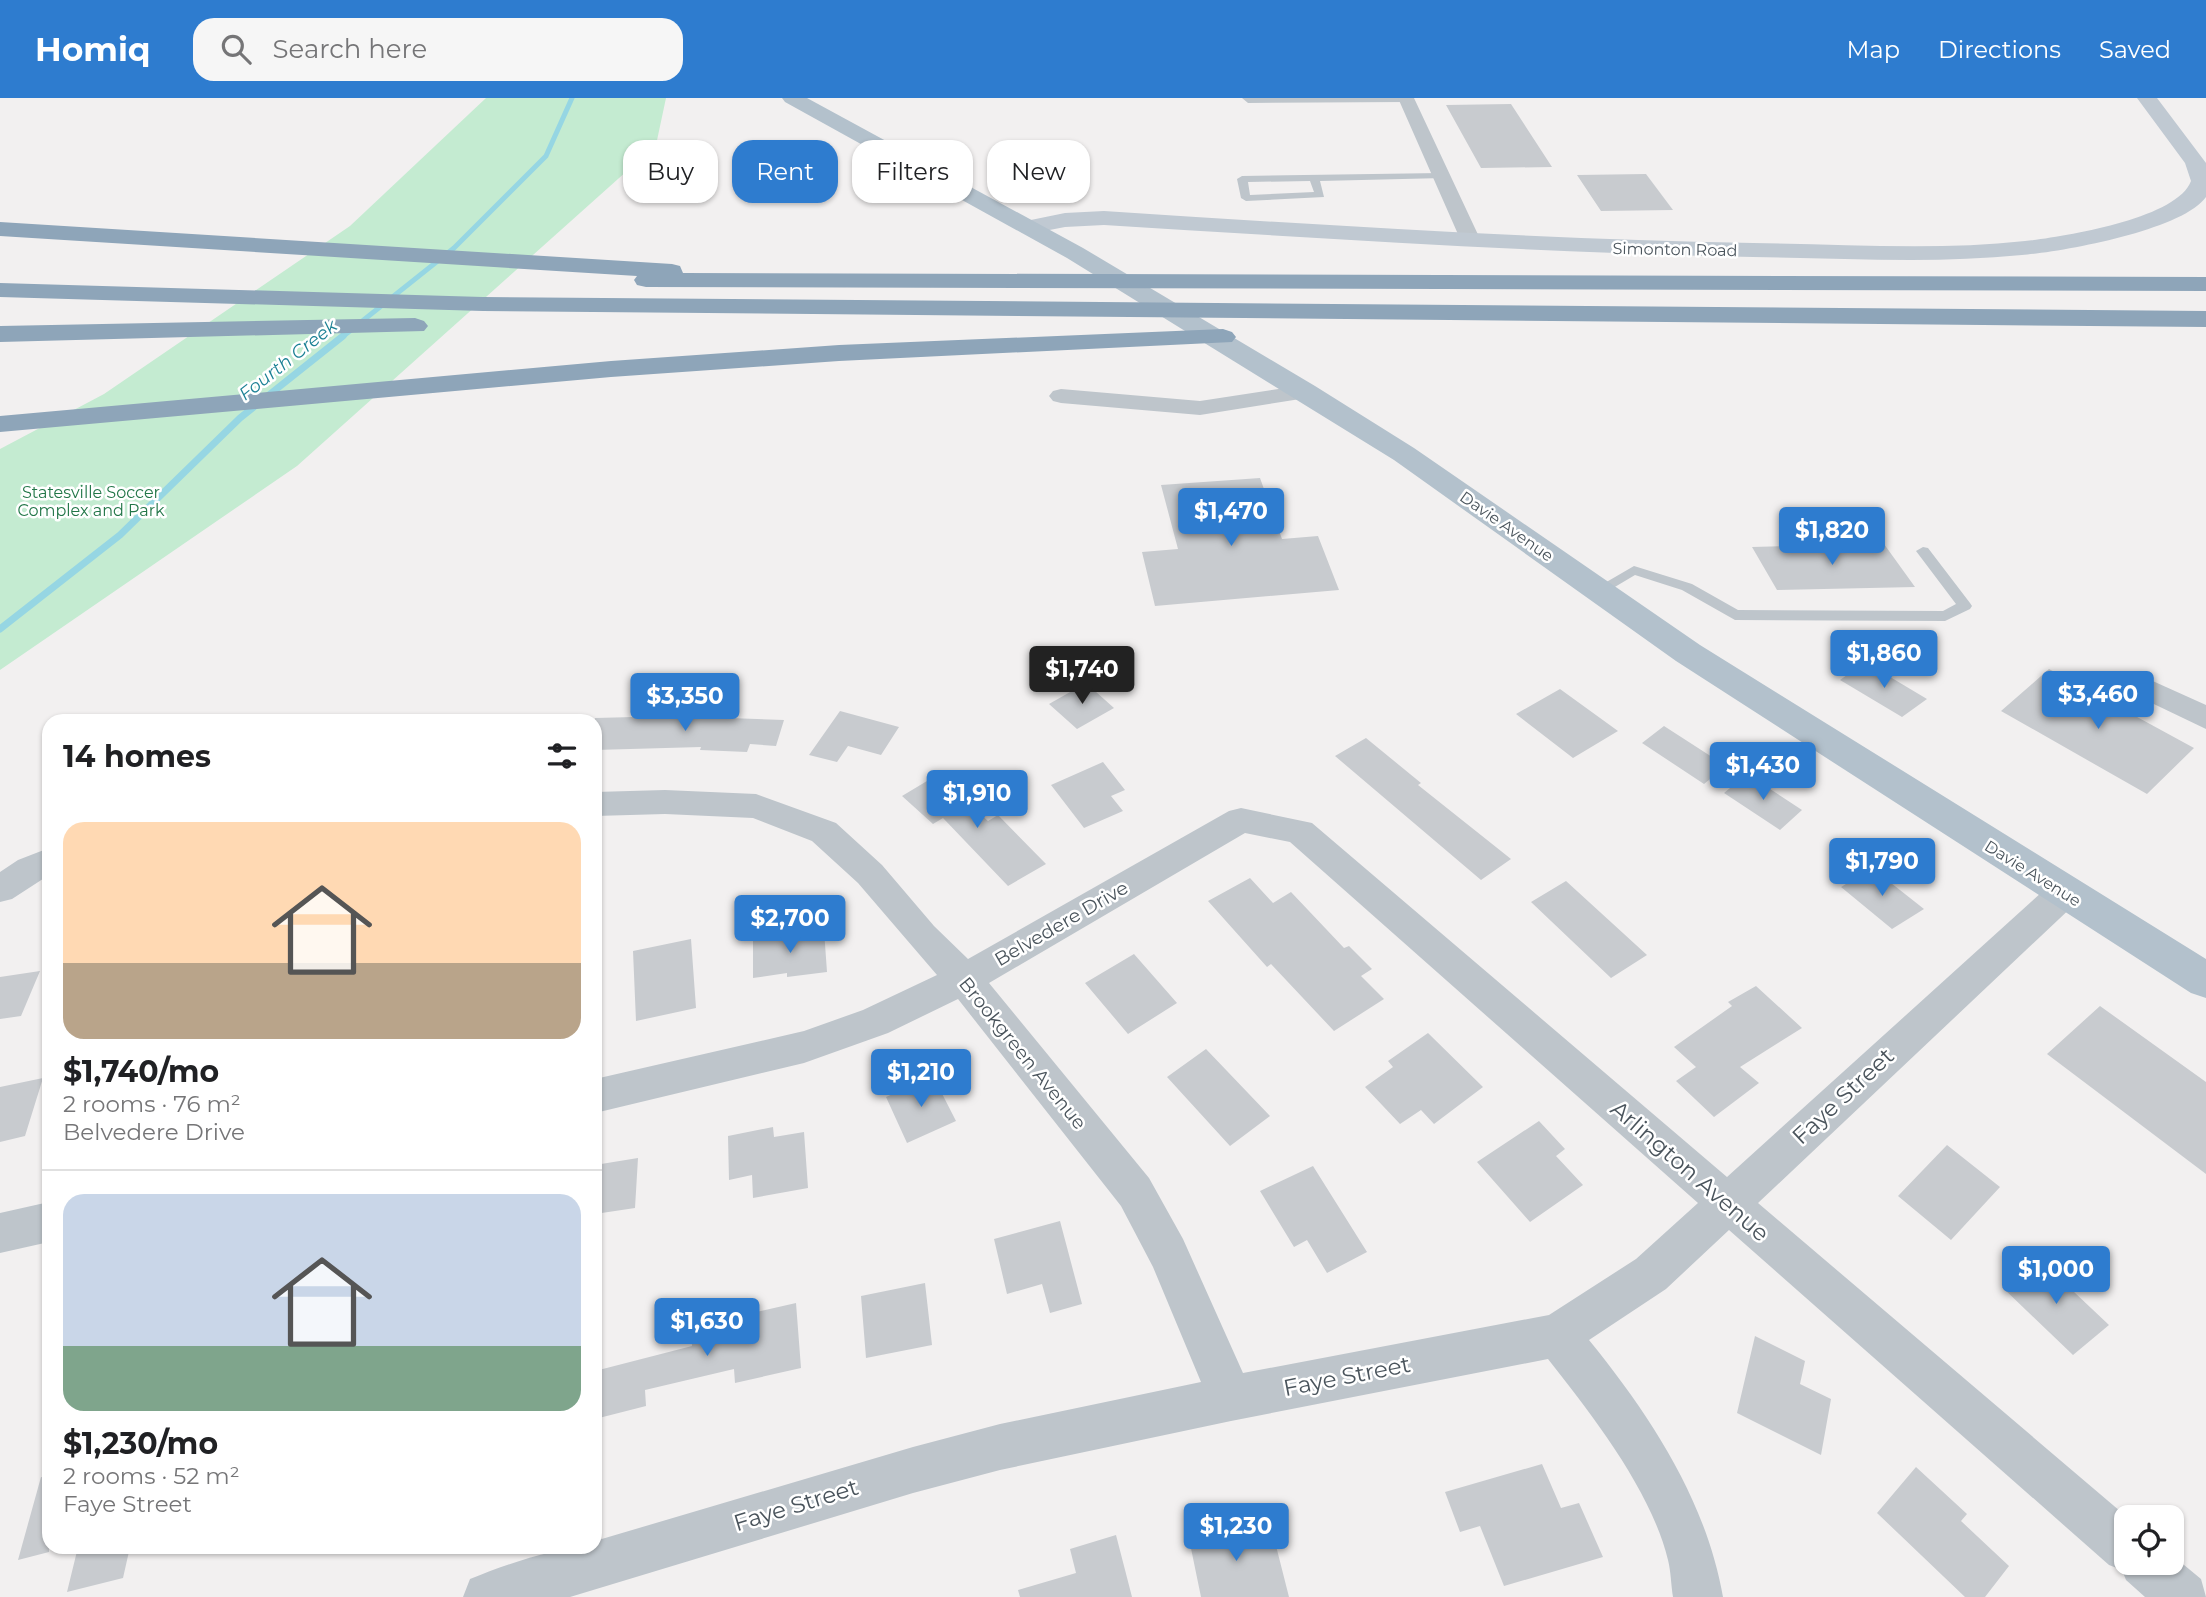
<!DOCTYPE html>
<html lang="en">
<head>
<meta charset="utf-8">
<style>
	body { margin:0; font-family:Montserrat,sans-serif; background:#f6f6f6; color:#202124; height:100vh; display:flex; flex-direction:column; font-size:26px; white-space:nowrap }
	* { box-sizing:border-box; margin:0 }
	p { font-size:23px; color:#757577 }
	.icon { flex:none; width:38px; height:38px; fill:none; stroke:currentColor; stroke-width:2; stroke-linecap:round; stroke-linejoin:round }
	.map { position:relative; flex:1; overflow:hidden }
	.side { position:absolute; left:42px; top:616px; width:560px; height:840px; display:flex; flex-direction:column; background:#fff; border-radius:21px; box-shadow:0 2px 5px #0004 }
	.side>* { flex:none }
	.hud { position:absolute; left:623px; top:42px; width:665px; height:63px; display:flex; gap:14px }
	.buttons { position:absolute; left:2114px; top:1407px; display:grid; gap:14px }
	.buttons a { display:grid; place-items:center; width:70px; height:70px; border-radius:14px; background:#fff; box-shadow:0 2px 5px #0004; font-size:35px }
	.price { position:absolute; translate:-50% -60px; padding:0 16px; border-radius:7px; background:#2e7ccf; color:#fff; font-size:23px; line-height:46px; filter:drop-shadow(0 2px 4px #0008) }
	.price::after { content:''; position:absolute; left:50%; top:42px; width:21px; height:16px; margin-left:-10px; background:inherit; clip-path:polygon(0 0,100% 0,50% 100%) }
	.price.active { background:#222; color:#fff }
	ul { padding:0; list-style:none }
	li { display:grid; align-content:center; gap:14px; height:371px; padding:0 21px }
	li+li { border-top:2px solid #e0e0e0 }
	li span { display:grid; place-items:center; height:217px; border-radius:21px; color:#555 }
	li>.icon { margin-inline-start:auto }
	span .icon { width:126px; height:126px; fill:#fffc; stroke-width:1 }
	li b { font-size:30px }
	h2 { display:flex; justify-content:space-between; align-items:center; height:84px; padding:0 21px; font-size:30px }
	.tag { padding:0 24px; border-radius:21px; background:#fff; box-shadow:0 2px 5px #0004; font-size:24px; line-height:63px }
	.tag.active { background:#2e7ccf; color:#fff }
	header { display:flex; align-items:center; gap:42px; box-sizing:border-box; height:98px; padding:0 35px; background:#2e7ccf; color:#fff }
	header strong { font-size:33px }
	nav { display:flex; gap:38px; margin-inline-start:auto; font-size:24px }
	.search { width:490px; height:63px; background:#f6f6f6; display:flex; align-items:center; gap:18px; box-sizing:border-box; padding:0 24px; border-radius:21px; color:#757577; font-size:26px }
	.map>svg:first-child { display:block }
</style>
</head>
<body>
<header>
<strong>Homiq</strong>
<div class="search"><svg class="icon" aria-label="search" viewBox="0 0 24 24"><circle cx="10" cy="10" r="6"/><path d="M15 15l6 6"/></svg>Search here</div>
<nav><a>Map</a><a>Directions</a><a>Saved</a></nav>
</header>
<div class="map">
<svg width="2206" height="1499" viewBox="0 0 2206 1499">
	<rect width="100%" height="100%" fill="#f2f0f0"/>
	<path fill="#c4ebd1" d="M 486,0 L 666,0 L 656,47 L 297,368 L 0,572 L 0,351 L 104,296 L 350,128 Z"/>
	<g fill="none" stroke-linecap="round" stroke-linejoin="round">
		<path stroke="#96d6e3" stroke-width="5" d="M 341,240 L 454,150 L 546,58 L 572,0"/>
		<path stroke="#96d6e3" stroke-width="7" d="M 0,531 L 120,437 L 240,320 L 343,238"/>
	</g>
	<path fill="#c8cbcf" d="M 1511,6 L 1552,69 L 1481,70 L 1446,7 Z
		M 1646,76 L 1673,112 L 1601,113 L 1577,77 Z
		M 1260,380 L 1282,441 L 1318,438 L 1339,492 L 1155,508 L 1142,454 L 1178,451 L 1161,387 Z
		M 1884,446 L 1915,489 L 1777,492 L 1752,449 Z
		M 1865,564 L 1927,601 L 1902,619 L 1840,582 Z
		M 2049,571 L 2194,650 L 2147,696 L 2001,613 Z
		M 1086,585 L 1114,610 L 1077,631 L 1049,606 Z
		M 1560,591 L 1618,633 L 1573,660 L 1516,616 Z
		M 840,613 L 899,629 L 881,657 L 848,648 L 837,664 L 809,657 Z
		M 673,618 L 784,622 L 776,648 L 750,646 L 747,654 L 700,652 L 701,649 L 595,652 L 595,620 Z
		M 1664,628 L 1726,668 L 1704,686 L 1642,645 Z
		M 1366,640 L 1421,685 L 1418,687 L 1511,761 L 1481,782 L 1335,658 Z
		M 1103,664 L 1125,692 L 1111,698 L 1123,713 L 1084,730 L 1051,687 Z
		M 1747,676 L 1802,712 L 1780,732 L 1724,695 Z
		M 937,677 L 988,723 L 998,717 L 1046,766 L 1008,788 L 943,720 L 933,726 L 902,698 Z
		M 1872,770 L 1924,811 L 1892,831 L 1841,789 Z
		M 1250,780 L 1273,805 L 1291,794 L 1344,850 L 1349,848 L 1372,871 L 1361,878 L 1384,901 L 1334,933 L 1271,866 L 1267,869 L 1208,803 Z
		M 1566,783 L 1647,857 L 1611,880 L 1531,804 Z
		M 824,832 L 827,874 L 787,879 L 787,875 L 753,880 L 753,842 Z
		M 691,841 L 696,910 L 636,923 L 633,853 Z
		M 1134,856 L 1177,905 L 1128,936 L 1085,885 Z
		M 40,873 L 21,918 L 0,921 L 0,879 Z
		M 1756,888 L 1802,930 L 1740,969 L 1759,985 L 1714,1019 L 1676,983 L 1696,969 L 1674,949 L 1732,908 L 1728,904 Z
		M 2100,908 L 2206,984 L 2206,1076 L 2047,956 Z
		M 1428,935 L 1483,989 L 1434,1026 L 1421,1012 L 1400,1026 L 1365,989 L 1393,969 L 1388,963 Z
		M 1206,951 L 1270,1018 L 1230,1048 L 1167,979 Z
		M 933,978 L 956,1023 L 907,1045 L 886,999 Z
		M 43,980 L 25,1038 L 0,1044 L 0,989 Z
		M 1539,1023 L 1565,1051 L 1556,1058 L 1583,1087 L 1530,1124 L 1477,1064 Z
		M 773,1029 L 774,1039 L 804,1034 L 808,1090 L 753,1100 L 752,1077 L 729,1082 L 728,1038 Z
		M 1947,1047 L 2000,1089 L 1951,1142 L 1898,1098 Z
		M 638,1060 L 635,1110 L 595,1116 L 595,1067 Z
		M 1313,1068 L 1367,1154 L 1327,1175 L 1307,1142 L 1294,1149 L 1260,1093 Z
		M 1060,1123 L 1082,1206 L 1050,1215 L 1042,1186 L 1007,1196 L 994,1141 Z
		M 2038,1160 L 2109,1227 L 2073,1257 L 2002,1189 Z
		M 925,1185 L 932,1247 L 866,1260 L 861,1198 Z
		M 796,1205 L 801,1270 L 735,1285 L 734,1271 L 645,1292 L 646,1308 L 595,1321 L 595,1273 L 692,1248 L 691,1229 Z
		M 1755,1238 L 1805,1263 L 1800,1286 L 1831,1301 L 1821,1357 L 1737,1315 Z
		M 1542,1366 L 1561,1410 L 1579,1405 L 1603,1459 L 1504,1488 L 1480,1428 L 1460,1434 L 1445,1394 Z
		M 1916,1369 L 1967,1416 L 1961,1423 L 2009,1468 L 1985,1499 L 1965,1499 L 1877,1415 Z
		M 41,1379 L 49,1380 L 49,1454 L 18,1462 Z
		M 1231,1421 L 1236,1440 L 1272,1432 L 1289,1499 L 1201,1499 L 1187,1431 Z
		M 1116,1437 L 1132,1499 L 1020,1499 L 1018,1492 L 1076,1475 L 1070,1451 Z
		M 78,1449 L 130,1449 L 123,1480 L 67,1494 Z"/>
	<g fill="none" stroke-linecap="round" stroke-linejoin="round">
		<path fill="#bec5cb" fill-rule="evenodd" d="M 1242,0 L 1410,0 L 1410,1 L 1406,4 L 1248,5 Z
			M 1441,75 L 1444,76 L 1444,80 L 1320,83 L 1324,99 L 1246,103 L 1241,100 L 1237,81 L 1242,78 ZM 1310,83 L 1314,94 L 1250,97 L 1248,84 Z
			M 1923,449 L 1928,450 L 1970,505 L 1972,508 L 1970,511 L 1945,523 L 1735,522 L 1682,492 L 1635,477 L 1603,496 L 1598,498 L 1591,493 L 1634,468 L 1692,486 L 1738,512 L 1943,513 L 1956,506 L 1916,453 Z"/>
		<path fill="#bec5cb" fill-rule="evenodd" d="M 1398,0 L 1414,0 L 1481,143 L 1478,147 L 1464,147 L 1461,143 Z
			M 1305,287 L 1313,289 L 1317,294 L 1313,299 L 1200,317 L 1061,305 L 1053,303 L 1049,298 L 1053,293 L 1061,291 L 1200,303 Z
			M 2146,580 L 2206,607 L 2206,631 L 2135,597 L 2131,590 L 2135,583 Z
			M 665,692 L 756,696 L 836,725 L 882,767 L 934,828 L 968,861 L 1229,713 L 1241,710 L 1312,725 L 1727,1079 L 2052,785 L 2064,781 L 2076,785 L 2081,795 L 2076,805 L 1758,1105 L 2127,1419 L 2126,1465 L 2172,1465 L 2172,1457 L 2201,1481 L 2206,1499 L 2145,1499 L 2126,1482 L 2122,1472 L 2109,1467 L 1729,1132 L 1666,1191 L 1589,1242 C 1650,1317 1706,1402 1723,1499 L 1673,1499 C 1671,1487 1671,1474 1668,1462 C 1651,1392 1592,1317 1548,1261 L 1231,1323 L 1000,1372 L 913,1395 L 570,1499 L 463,1499 L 470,1481 C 508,1466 554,1449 595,1449 L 595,1443 L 913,1349 L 1000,1326 L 1201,1284 L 1153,1169 L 1121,1108 L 958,901 L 888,935 L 804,965 L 595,1015 L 595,981 L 804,933 L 863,912 L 937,877 L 858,785 L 812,743 L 753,720 L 665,716 L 595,718 L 595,694 ZM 1245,735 L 1290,744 L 1698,1105 L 1636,1161 L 1549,1217 L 1243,1275 L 1183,1141 L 1149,1080 L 989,885 Z
			M 49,750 L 49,777 L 12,801 L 0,804 L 0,774 L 18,762 Z
			M 49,1104 L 49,1144 L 0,1155 L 0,1115 Z"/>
		<path fill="#c0c9d2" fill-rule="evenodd" d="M 2137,0 L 2157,0 L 2206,65 L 2206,99 C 2183,132 2062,154 2022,157 C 1933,166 1843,160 1753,159 C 1536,155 1320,140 1104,127 L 1065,129 L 1029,136 L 1021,134 L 1018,129 L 1021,124 L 1065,115 L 1104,113 C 1320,127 1536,141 1753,145 C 1843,146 1935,153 2025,143 C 2063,139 2177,121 2191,83 L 2185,65 Z"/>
		<path fill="#b3c1cc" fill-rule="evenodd" d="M 782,0 L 807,0 L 1083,150 L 1315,288 L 1414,350 L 1700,547 L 2206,861 L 2206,900 L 2191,895 L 1676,563 L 1394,362 L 1067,160 L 785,4 Z"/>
		<path fill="#8ea5b9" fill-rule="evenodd" d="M 0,124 L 672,166 L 680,168 L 683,175 L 2206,179 L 2206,193 L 646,189 L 637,187 L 634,182 L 637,178 L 0,138 Z
			M 0,185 L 483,199 L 2206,213 L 2206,229 L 483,213 L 0,199 Z
			M 415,220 L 424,223 L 428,228 L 424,233 L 0,244 L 0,228 Z
			M 1223,231 L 1232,234 L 1236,239 L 1232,244 L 839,263 L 611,279 L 0,334 L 0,318 L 611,263 L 839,247 Z"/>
	</g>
	<g text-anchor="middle" stroke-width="5" stroke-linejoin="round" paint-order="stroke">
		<g font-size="16" fill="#4a545c" stroke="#fff">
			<text transform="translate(1675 151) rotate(1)" y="6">Simonton Road</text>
			<text transform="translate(1507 428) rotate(35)" y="6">Davie Avenue</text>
			<text transform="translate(2033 775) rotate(32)" y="6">Davie Avenue</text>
		</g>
		<g font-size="16" fill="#227648" stroke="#fff">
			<text x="91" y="400">Statesville Soccer<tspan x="91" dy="18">Complex and Park</tspan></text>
		</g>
		<g font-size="18" font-style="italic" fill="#1c8195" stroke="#fff">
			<text transform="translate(288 262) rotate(-38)" y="6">Fourth Creek</text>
		</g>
		<g font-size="19" fill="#4a545c" stroke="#fff">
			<text transform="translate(1061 825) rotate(-30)" y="7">Belvedere Drive</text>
			<text transform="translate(1023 955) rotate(51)" y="7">Brookgreen Avenue</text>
		</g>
		<g font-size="23" fill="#4a545c" stroke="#fff">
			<text transform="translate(1843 998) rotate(-43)" y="8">Faye Street</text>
			<text transform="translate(1690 1073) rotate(41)" y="8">Arlington Avenue</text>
			<text transform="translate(1347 1278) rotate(-11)" y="8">Faye Street</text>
			<text transform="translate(796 1407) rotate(-17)" y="8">Faye Street</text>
		</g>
	</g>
</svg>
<div class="buttons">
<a><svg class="icon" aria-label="locate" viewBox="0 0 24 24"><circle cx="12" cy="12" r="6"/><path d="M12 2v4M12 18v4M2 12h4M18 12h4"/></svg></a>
</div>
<b class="price" style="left:1231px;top:450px">$1,470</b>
<b class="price" style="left:1832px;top:469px">$1,820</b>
<b class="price" style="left:1884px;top:592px">$1,860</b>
<b class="price active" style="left:1082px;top:608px">$1,740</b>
<b class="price" style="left:2098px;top:633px">$3,460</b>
<b class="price" style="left:685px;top:635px">$3,350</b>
<b class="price" style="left:1763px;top:704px">$1,430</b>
<b class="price" style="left:977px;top:732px">$1,910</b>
<b class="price" style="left:1882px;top:800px">$1,790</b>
<b class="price" style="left:790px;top:857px">$2,700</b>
<b class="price" style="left:921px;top:1011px">$1,210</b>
<b class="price" style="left:2056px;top:1208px">$1,000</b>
<b class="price" style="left:707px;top:1260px">$1,630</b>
<b class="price" style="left:1236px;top:1465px">$1,230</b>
<div class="hud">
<a class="tag">Buy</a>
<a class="tag active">Rent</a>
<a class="tag">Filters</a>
<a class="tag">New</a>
</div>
<section class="side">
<h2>14 homes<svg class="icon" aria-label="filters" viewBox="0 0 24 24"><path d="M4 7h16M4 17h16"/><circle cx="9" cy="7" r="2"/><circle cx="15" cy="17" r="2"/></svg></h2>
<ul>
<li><span style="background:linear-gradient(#ffd9b3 65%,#b9a48a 0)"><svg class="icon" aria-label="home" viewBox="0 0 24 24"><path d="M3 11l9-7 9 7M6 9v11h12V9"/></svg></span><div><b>$1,740/mo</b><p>2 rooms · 76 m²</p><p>Belvedere Drive</p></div></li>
<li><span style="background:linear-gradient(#c9d6e8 70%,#7fa58c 0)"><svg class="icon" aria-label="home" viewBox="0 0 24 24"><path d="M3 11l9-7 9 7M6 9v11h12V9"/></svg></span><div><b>$1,230/mo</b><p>2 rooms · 52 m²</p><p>Faye Street</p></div></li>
</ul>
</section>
</div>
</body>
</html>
